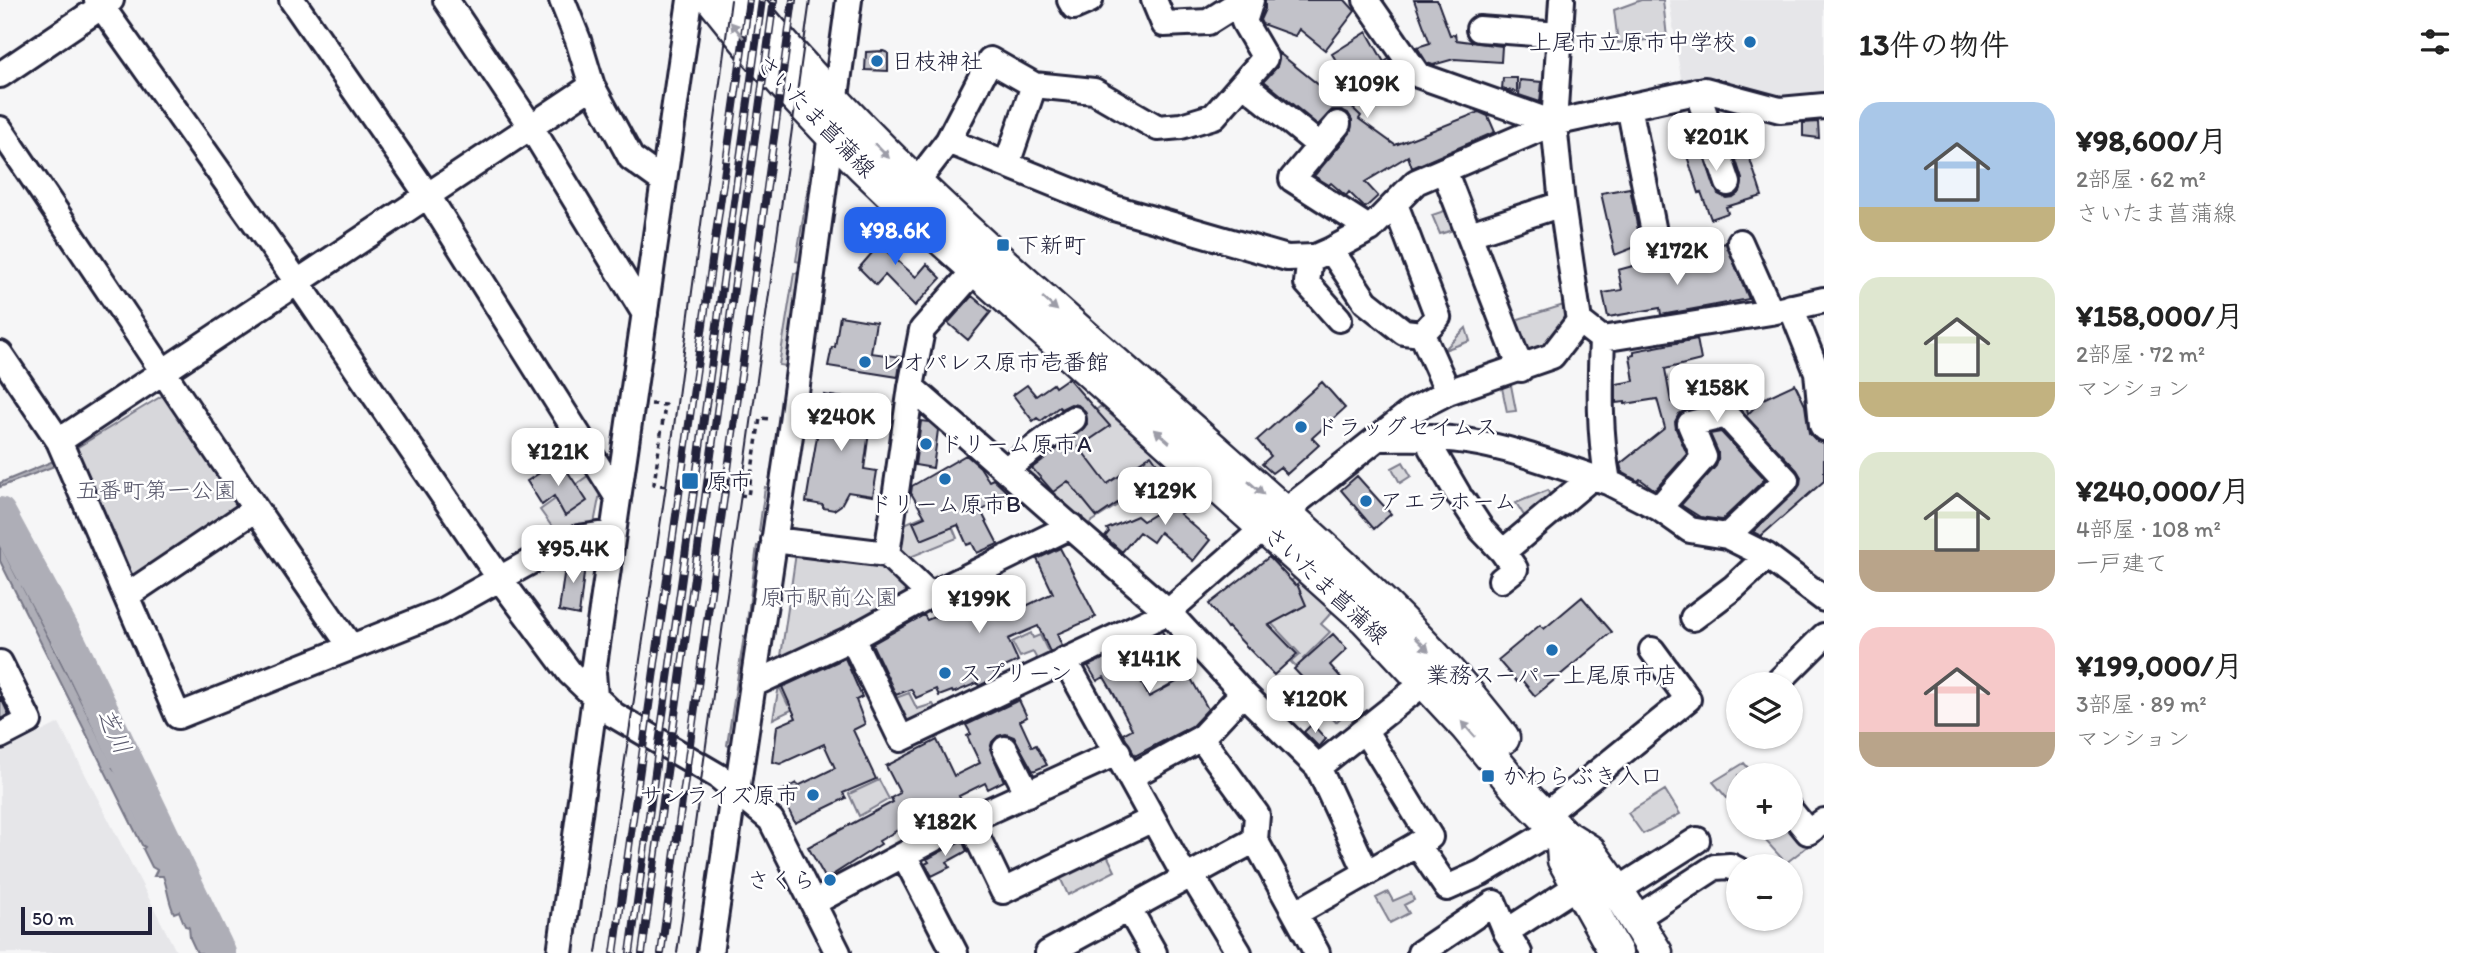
<!DOCTYPE html>
<html lang="ja">
<head>
<meta charset="utf-8">
<style>
	body { margin:0; font-family:Itim,"Klee One",sans-serif; background:#f2f2f2; color:#222; height:100vh; display:flex; flex-direction:column; font-size:26px; white-space:nowrap }
	* { box-sizing:border-box; margin:0 }
	p { font-size:23px; color:#767676 }
	.icon { flex:none; width:38px; height:38px; fill:none; stroke:currentColor; stroke-width:2; stroke-linecap:round; stroke-linejoin:round }
	.map { position:relative; flex:1; overflow:hidden }
	.details { display:flex; flex-direction:column; background:#fff; width:665px }
	.details>* { flex:none }
	.buttons { position:absolute; left:1726px; top:672px; display:grid; gap:14px }
	.buttons a { display:grid; place-items:center; width:77px; height:77px; border-radius:50%; background:#fff; box-shadow:0 2px 5px #0004; font-size:35px }
	.scale { position:absolute; left:21px; bottom:18px; width:131px; box-sizing:border-box; padding-left:7px; border:4px solid #22223b; border-top:0; font-size:19px; line-height:24px; white-space:nowrap; color:#22223b; -webkit-text-stroke:5px #fff; paint-order:stroke }
	.price { position:absolute; translate:-50% -60px; padding:0 16px; border-radius:14px; background:#fff; color:#222; font-size:23px; line-height:46px; filter:drop-shadow(0 2px 4px #0008) }
	.price::after { content:''; position:absolute; left:50%; top:42px; width:21px; height:16px; margin-left:-10px; background:inherit; clip-path:polygon(0 0,100% 0,50% 100%) }
	.price.selected { background:#2563eb; color:#fff }
	ul { padding:0; list-style:none }
	li { display:flex; align-items:center; gap:21px; height:175px; padding:0 35px }
	li span { display:grid; place-items:center; flex:none; width:196px; height:140px; border-radius:21px; color:#555 }
	li>.icon { margin-inline-start:auto }
	span .icon { width:84px; height:84px; fill:#fffc; stroke-width:1 }
	li b { font-size:30px }
	h2 { display:flex; justify-content:space-between; align-items:center; height:84px; padding:0 35px; font-size:30px }
	main { display:flex; flex:1; min-height:0 }
	.map>svg:first-child { display:block }
</style>
</head>
<body>
<main>
<div class="map">
<svg width="1824" height="953" viewBox="0 0 1824 953">
	<rect width="100%" height="100%" fill="#f6f6f7"/>
	<filter id="ink" filterUnits="userSpaceOnUse"><feTurbulence type="fractalNoise" baseFrequency=".0143" numOctaves="2"/><feDisplacementMap in="SourceGraphic" scale="14" xChannelSelector="R" yChannelSelector="G"/><feConvolveMatrix kernelMatrix="1 2 1 2 8 2 1 2 1" color-interpolation-filters="sRGB"/></filter>
	<g filter="url(#ink)">
		<path fill="#e6e6e9" d="M 1669,0 L 1824,0 L 1824,99 L 1790,102 L 1682,85 Z
			M 59,723 L 177,953 L 0,953 L 0,753 Z"/>
		<path fill="#d7d7db" stroke="#7c7c8b" stroke-width="2" d="M 1641,0 L 1663,0 L 1667,38 L 1618,43 L 1614,10 Z
			M 811,169 L 816,170 L 803,263 L 796,261 Z
			M 1453,208 L 1460,228 L 1440,234 L 1432,215 Z
			M 794,273 L 800,274 L 786,366 L 779,365 Z
			M 1567,304 C 1560,332 1559,341 1531,355 L 1524,351 L 1512,321 Z
			M 1466,328 L 1470,341 L 1444,350 Z
			M 1510,380 L 1516,411 L 1507,412 L 1501,383 Z
			M 165,394 L 238,507 L 131,579 L 73,450 Z
			M 1101,406 L 1183,478 L 1143,508 L 1130,497 L 1085,526 L 1019,469 Z
			M 1403,462 L 1411,476 L 1400,483 L 1392,468 Z
			M 589,475 L 600,493 L 593,529 L 561,539 L 540,510 Z
			M 765,487 L 772,488 L 766,533 L 759,531 Z
			M 1548,490 L 1551,502 L 1527,520 L 1516,503 Z
			M 944,507 L 957,538 L 908,558 L 899,553 L 902,525 Z
			M 757,546 L 763,547 L 752,623 L 747,622 Z
			M 796,553 L 882,564 L 913,595 L 780,663 Z
			M 1296,577 L 1333,611 L 1321,624 L 1330,632 L 1303,659 L 1307,665 L 1300,671 L 1291,662 L 1300,654 L 1257,608 Z
			M 946,598 L 957,623 L 1006,603 L 1010,611 L 954,638 L 938,602 Z
			M 1031,633 L 1033,638 L 1040,635 L 1051,658 L 1039,663 L 1033,652 L 1020,657 L 1012,642 Z
			M 744,636 L 750,637 L 734,750 L 727,745 Z
			M 1348,680 L 1354,687 L 1350,693 L 1358,702 L 1336,722 L 1325,711 L 1329,707 L 1325,702 Z
			M 779,686 L 788,705 L 815,693 L 822,695 L 773,719 Z
			M 909,693 L 917,709 L 933,704 L 938,713 L 908,727 L 893,699 Z
			M 1744,763 L 1754,775 L 1738,775 L 1738,811 L 1713,782 Z
			M 879,780 L 889,799 L 859,816 L 849,794 Z
			M 1665,790 L 1680,814 L 1643,834 L 1628,813 Z
			M 1790,823 L 1808,846 L 1786,863 L 1754,828 L 1790,828 Z
			M 1105,851 L 1115,871 L 1068,895 L 1058,873 Z
			M 1388,892 L 1393,901 L 1411,893 L 1414,900 L 1404,905 L 1409,913 L 1390,923 L 1376,898 Z"/>
		<path fill="#aeaeb7" stroke="#767685" stroke-width="2" d="M 63,457 L 65,462 L 0,487 L 0,483 Z
			M 0,544 L 18,579 L 23,582 L 22,586 L 113,764 L 124,757 L 125,760 L 128,758 L 129,769 L 118,770 L 118,767 L 113,768 L 117,773 L 120,773 C 128,787 133,804 142,819 C 153,836 167,853 173,873 L 178,876 L 176,880 L 209,953 L 197,953 L 190,938 L 189,927 L 185,926 L 179,911 L 174,913 C 168,901 168,889 163,876 L 154,876 L 157,870 L 152,867 L 143,849 L 145,847 L 142,845 L 0,561 Z"/>
		<g fill="none" stroke-linecap="round" stroke-linejoin="round">
			<path stroke="#aeaeb7" stroke-width="32" d="M 0,513 L 71,644 L 220,953"/>
		</g>
		<path fill="#c2c2c9" stroke="#22223b" stroke-width="2" d="M 1265,0 L 1345,0 L 1355,11 L 1325,50 L 1299,29 L 1295,36 L 1262,24 L 1260,20 L 1265,9 Z
			M 1414,0 L 1437,0 L 1450,35 L 1455,34 L 1456,40 L 1502,46 L 1501,62 L 1454,59 L 1433,65 L 1427,63 L 1417,47 L 1430,43 Z
			M 1367,32 L 1384,62 L 1389,59 L 1402,78 L 1372,96 L 1341,97 L 1361,116 L 1359,119 L 1395,145 L 1479,112 L 1488,116 L 1495,132 L 1412,168 L 1408,156 L 1365,182 L 1378,196 L 1365,208 L 1349,192 L 1346,196 L 1331,183 L 1329,185 L 1314,176 L 1350,133 L 1352,120 L 1348,113 L 1341,110 L 1332,110 L 1318,125 L 1264,81 L 1277,67 L 1279,53 L 1330,94 L 1346,76 L 1332,54 Z
			M 883,51 L 888,53 L 888,71 L 865,70 L 866,52 Z
			M 1503,78 L 1517,78 L 1517,92 L 1502,89 Z
			M 1520,80 L 1542,82 L 1540,102 L 1519,95 Z
			M 1689,115 L 1718,194 L 1726,198 L 1733,197 L 1740,192 L 1742,179 L 1735,157 L 1748,153 L 1762,196 L 1726,207 L 1728,213 L 1711,219 L 1701,192 L 1699,193 L 1675,119 Z
			M 1818,122 L 1819,138 L 1803,136 L 1803,123 Z
			M 1630,188 L 1638,230 L 1648,242 L 1615,255 L 1601,193 Z
			M 880,223 L 889,231 L 892,243 L 884,249 L 916,277 L 927,264 L 941,278 L 915,306 L 885,275 L 876,285 L 859,268 L 872,253 L 864,228 Z
			M 1726,243 L 1749,299 L 1661,315 L 1660,308 L 1608,317 L 1603,293 L 1622,290 L 1618,270 L 1655,260 L 1657,271 L 1717,262 L 1713,246 Z
			M 972,296 L 991,312 L 968,340 L 948,323 Z
			M 840,316 L 876,322 L 871,353 L 901,357 L 898,377 L 828,366 L 832,347 L 835,347 Z
			M 1697,339 L 1701,360 L 1665,369 L 1671,402 L 1744,389 L 1748,414 L 1763,399 L 1795,384 L 1805,405 L 1809,433 L 1817,441 L 1824,443 L 1824,481 L 1761,536 L 1753,532 L 1796,491 L 1800,485 L 1801,477 L 1797,470 L 1731,401 L 1722,401 L 1686,410 L 1679,414 L 1675,422 L 1676,429 L 1687,454 L 1655,490 L 1640,479 L 1638,481 L 1622,472 L 1620,464 L 1665,428 L 1657,399 L 1625,404 L 1625,402 L 1616,403 L 1616,384 L 1634,381 L 1630,356 L 1634,355 L 1634,351 Z
			M 1068,378 L 1110,426 L 1079,447 L 1107,484 L 1151,455 L 1163,472 L 1097,517 L 1068,481 L 1053,492 L 1032,468 L 1082,430 L 1087,424 L 1085,411 L 1078,405 L 1071,404 L 1061,409 L 1059,407 L 1041,421 L 1037,418 L 1033,421 L 1013,395 L 1027,385 L 1036,396 L 1053,384 L 1055,387 Z
			M 1322,382 L 1345,408 L 1312,438 L 1319,445 L 1287,474 L 1280,467 L 1272,473 L 1262,464 L 1271,456 L 1257,440 Z
			M 824,395 L 873,402 L 864,469 L 877,471 L 873,496 L 848,492 L 841,505 L 834,510 L 823,508 L 823,505 L 806,502 Z
			M 921,421 L 929,422 L 938,430 L 933,468 L 915,465 Z
			M 1721,432 L 1765,479 L 1722,520 L 1700,517 L 1681,505 L 1716,466 L 1718,460 L 1718,452 L 1710,434 Z
			M 966,455 L 980,467 L 989,481 L 993,479 L 1009,494 L 981,511 L 998,544 L 977,553 L 972,543 L 967,545 L 958,525 L 921,540 L 913,522 L 925,517 L 911,493 L 912,486 Z
			M 560,460 L 587,501 L 565,516 L 554,496 L 542,505 L 527,481 Z
			M 1357,476 L 1391,514 L 1374,529 L 1341,490 Z
			M 1194,490 L 1206,500 L 1180,514 L 1210,540 L 1193,561 L 1160,532 L 1153,542 L 1139,532 L 1122,552 L 1105,537 L 1109,532 L 1107,529 L 1137,516 L 1143,521 L 1173,503 L 1170,501 Z
			M 1060,548 L 1096,617 L 1057,634 L 1062,646 L 1050,652 L 1038,626 L 1008,639 L 1018,661 L 994,672 L 997,677 L 979,686 L 977,683 L 953,693 L 952,691 L 939,696 L 936,689 L 916,698 L 911,689 L 896,695 L 872,644 L 924,615 L 927,620 L 954,609 L 950,602 L 984,585 L 999,619 L 1053,593 L 1037,559 Z
			M 574,556 L 586,557 L 579,615 L 559,611 L 566,560 Z
			M 1269,557 L 1295,585 L 1297,584 L 1306,605 L 1269,625 L 1297,654 L 1274,675 L 1228,627 L 1227,628 L 1209,604 Z
			M 1582,597 L 1612,632 L 1535,696 L 1521,679 L 1517,682 L 1498,660 L 1540,625 L 1544,629 Z
			M 1162,631 L 1172,651 L 1135,671 L 1149,697 L 1189,675 L 1208,709 L 1192,726 L 1135,756 L 1123,734 L 1132,729 L 1114,694 L 1104,677 L 1097,681 L 1088,666 Z
			M 1333,634 L 1347,649 L 1330,665 L 1343,680 L 1323,700 L 1294,669 Z
			M 845,658 L 862,697 L 856,700 L 865,724 L 853,730 L 876,779 L 843,793 L 846,798 L 795,823 L 780,792 L 796,783 L 798,786 L 835,768 L 824,744 L 780,764 L 773,762 L 777,726 L 796,718 L 782,687 Z
			M 0,696 L 9,715 L 0,719 Z
			M 1019,700 L 1027,717 L 1020,721 L 1032,747 L 1036,745 L 1047,765 L 1033,771 L 1014,737 L 1006,734 L 998,736 L 992,742 L 990,749 L 1004,781 L 988,789 L 985,783 L 959,796 L 961,800 L 936,816 L 912,828 L 910,823 L 879,841 L 881,844 L 826,879 L 808,847 L 893,802 L 891,798 L 900,793 L 886,766 L 937,740 L 954,776 L 980,763 L 967,736 L 971,734 L 966,725 Z
			M 1312,724 L 1326,739 L 1319,747 L 1304,732 Z
			M 962,840 L 967,851 L 947,862 L 950,867 L 932,876 L 925,864 L 929,862 L 927,859 Z"/>
		<g fill="none" stroke-linecap="round" stroke-linejoin="round">
			<defs>
				<path id="minor" d="M 97,0 L 298,283 L 500,579 L 570,673 L 614,715 L 718,776 L 771,820 L 838,953
					M 292,0 L 428,196 L 618,498
					M 446,0 L 531,127 L 645,314
					M 562,0 L 578,40 L 592,86 L 631,158 L 663,181
					M 1070,0 L 1074,7 L 1090,0
					M 1154,0 L 1164,24 L 1208,22 L 1243,0
					M 1366,0 L 1418,75 L 1554,123 L 1705,90 L 1780,110 L 1824,106
					M 1562,0 L 1554,123 L 1562,204 L 1579,321 L 1602,339 L 1771,312 L 1824,300
					M 1479,29 L 1560,35
					M 0,75 L 111,0
					M 1243,83 L 1320,146
					M 1697,91 L 1728,183
					M 1629,106 L 1653,227
					M 1338,124 L 1292,179 L 1370,229
					M 0,129 C 117,301 231,477 351,647
					M 948,141 L 990,60 L 1034,85 L 1094,91 L 1158,128 L 1181,126 L 1214,116 L 1265,58 L 1244,22 L 1251,0
					M 1007,164 L 1034,85
					M 1444,170 L 1521,369
					M 915,184 L 948,141 L 1114,208 L 1287,258 L 1315,257 L 1331,250 L 1370,229 L 1416,182 L 1554,123
					M 1395,204 L 1438,317 L 1422,334 L 1448,392
					M 1470,234 L 1562,204
					M 1740,242 L 1771,312
					M 1331,250 L 1366,302 L 1404,332 L 1422,334
					M 1310,257 L 1307,283 L 1339,319
					M 1791,307 L 1817,372 L 1822,425 L 1824,428
					M 1602,339 C 1600,390 1599,431 1608,482 L 1659,508 L 1690,530 L 1727,536 L 1767,556 L 1824,599
					M 0,354 L 59,441 L 178,716 L 440,612 L 553,549 L 578,538 L 612,533
					M 911,387 L 1168,612 L 1243,693 L 1318,767 L 1367,873
					M 1431,437 L 1431,448 L 1458,494
					M 1378,438 C 1407,438 1437,436 1466,441 C 1514,448 1561,467 1608,482
					M 59,441 L 592,86
					M 1006,469 L 1073,419
					M 1463,501 L 1482,530 L 1503,552
					M 1659,508 L 1704,457 L 1690,424 L 1726,415 L 1786,480 L 1727,536
					M 774,540 L 887,554 L 930,595
					M 887,554 L 911,387 L 922,330 L 975,270
					M 1501,580 L 1515,569 L 1503,552 L 1592,477
					M 126,596 L 254,510
					M 1693,618 L 1734,587 L 1767,556
					M 852,638 L 901,739 L 1168,612 L 1265,527 L 1413,410 L 1448,392 L 1552,356 L 1579,321
					M 1065,660 L 1183,873 L 1191,874 L 1239,953
					M 0,663 L 29,721 L 0,736
					M 1776,684 L 1824,636
					M 752,685 L 852,638 L 930,595 L 1071,526
					M 1201,738 L 1257,815 L 1255,840
					M 1005,749 L 1028,794
					M 1318,767 L 1425,682
					M 1130,777 L 1201,738 L 1243,693
					M 1790,810 L 1808,832 L 1824,821
					M 1550,811 L 1688,699 L 1652,650
					M 969,820 L 1003,891 L 1153,819
					M 1417,844 L 1447,888 L 1481,873 L 1538,839 L 1562,834
					M 904,855 L 955,953
					M 1618,890 L 1697,840
					M 813,903 L 969,820 L 1118,752
					M 1129,909 L 1154,953
					M 1296,913 L 1430,837 L 1365,731
					M 1635,919 L 1715,867 L 1730,866 L 1738,870
					M 1506,932 L 1577,886
					M 560,953 L 595,697 L 593,672 L 690,0
					M 710,953 L 731,809 L 737,791 L 792,422 L 849,0
					M 1048,953 L 1255,840 L 1317,953
					M 1420,953 L 1494,903 L 1506,932 L 1519,953"/>
				<path id="major" d="M 713,0 C 770,72 831,137 898,200 L 1366,619 L 1466,726 L 1517,788 L 1562,834 L 1589,851 L 1615,887 L 1656,953
					M 745,0 C 885,170 1056,310 1221,456 C 1320,544 1423,632 1503,738
					M 1562,834 L 1564,860 L 1616,953"/>
			</defs>
			<use href="#minor" stroke="#22223b" stroke-width="30"/>
			<use href="#major" stroke="#22223b" stroke-width="37"/>
			<path stroke="#22223b" stroke-width="3.5" stroke-dasharray="5 5" stroke-linecap="butt" d="M 651,404 L 665,405 L 654,484 L 666,486
				M 740,495 L 748,496 L 760,418 L 772,419"/>
			<use href="#minor" stroke="#fff" stroke-width="24"/>
			<use href="#major" stroke="#fff" stroke-width="32"/>
			<path stroke="#22223b" stroke-width="2" d="M 596,953 L 666,486 L 731,0
				M 677,953 L 810,0"/>
			<defs>
				<path id="rail" d="M 614,953 L 749,0
					M 630,953 L 762,0
					M 642,953 L 774,0
					M 661,953 L 793,0"/>
			</defs>
			<use href="#rail" stroke="#22223b" stroke-width="8"/>
			<use href="#rail" stroke="#fff" stroke-width="5" stroke-dasharray="16" stroke-linecap="butt"/>
		</g>
		<defs><path id="oneway-solid" d="M-6-.8H1V-3.2L6.5 0L1 3.2V.8H-6Z" transform="scale(1.75)"/></defs>
		<g fill="#9c9ca7">
			<use href="#oneway-solid" transform="translate(737 30) rotate(-129)"/>
			<use href="#oneway-solid" transform="translate(882 151) rotate(45)"/>
			<use href="#oneway-solid" transform="translate(1050 304) rotate(42)"/>
			<use href="#oneway-solid" transform="translate(1162 436) rotate(-139)"/>
			<use href="#oneway-solid" transform="translate(1256 488) rotate(41)"/>
			<use href="#oneway-solid" transform="translate(1422 644) rotate(46)"/>
			<use href="#oneway-solid" transform="translate(1468 729) rotate(-131)"/>
		</g>
	</g>
	<g fill="#1f6fb2" stroke="#fff" stroke-width="2.5">
		<circle cx="1750" cy="42" r="7"/>
		<circle cx="877" cy="61" r="7"/>
		<rect x="996" y="238" width="14" height="14" rx="3.5"/>
		<circle cx="865" cy="362" r="7"/>
		<circle cx="1301" cy="427" r="7"/>
		<circle cx="926" cy="444" r="7"/>
		<circle cx="945" cy="479" r="7"/>
		<rect x="681" y="472" width="18" height="18" rx="3.5"/>
		<circle cx="1366" cy="501" r="7"/>
		<circle cx="1552" cy="650" r="7"/>
		<circle cx="945" cy="673" r="7"/>
		<rect x="1481" y="769" width="14" height="14" rx="3.5"/>
		<circle cx="813" cy="795" r="7"/>
		<circle cx="830" cy="880" r="7"/>
	</g>
	<g text-anchor="middle" stroke-width="5" stroke-linejoin="round" paint-order="stroke">
		<g font-size="23" fill="#22223b" stroke="#fff" text-anchor="start">
			<text x="1736" y="50" text-anchor="end">上尾市立原市中学校</text>
			<text x="891" y="69">日枝神社</text>
			<text x="1017" y="253">下新町</text>
			<text x="879" y="370">レオパレス原市壱番館</text>
			<text x="1315" y="435">ドラッグセイムス</text>
			<text x="940" y="452">ドリーム原市A</text>
			<text x="706" y="489">原市</text>
			<text x="1380" y="509">アエラホーム</text>
			<text x="945" y="512" text-anchor="middle">ドリーム原市B</text>
			<text x="959" y="681">スプリーン</text>
			<text x="1552" y="683" text-anchor="middle">業務スーパー上尾原市店</text>
			<text x="1502" y="784">かわらぶき入口</text>
			<text x="799" y="803" text-anchor="end">サンライズ原市</text>
			<text x="816" y="888" text-anchor="end">さくら</text>
		</g>
		<g font-size="23" fill="#22223b" stroke="#fff">
			<text transform="translate(816 116) rotate(46)" y="8">さいたま菖蒲線</text>
			<text transform="translate(1326 585) rotate(43)" y="8">さいたま菖蒲線</text>
		</g>
		<g font-size="23" fill="#58586b" stroke="#fff">
			<text x="156" y="498">五番町第一公園</text>
			<text x="829" y="605">原市駅前公園</text>
		</g>
		<g font-size="24" font-style="italic" fill="#5a5a6d" stroke="#fff">
			<text transform="translate(114 731) rotate(64)" y="8">芝川</text>
		</g>
	</g>
</svg>
<div class="buttons">
<a><svg class="icon" aria-label="layers" viewBox="0 0 24 24"><path d="M12 4l9 5-9 5-9-5zM3 14l9 5 9-5"/></svg></a>
<a>+</a>
<a>−</a>
</div>
<div class="scale">50 m</div>
<b class="price" style="left:1367px;top:120px">¥109K</b>
<b class="price" style="left:1716px;top:173px">¥201K</b>
<b class="price selected" style="left:895px;top:267px">¥98.6K</b>
<b class="price" style="left:1677px;top:287px">¥172K</b>
<b class="price" style="left:1717px;top:424px">¥158K</b>
<b class="price" style="left:841px;top:453px">¥240K</b>
<b class="price" style="left:558px;top:488px">¥121K</b>
<b class="price" style="left:1165px;top:527px">¥129K</b>
<b class="price" style="left:573px;top:585px">¥95.4K</b>
<b class="price" style="left:979px;top:635px">¥199K</b>
<b class="price" style="left:1149px;top:695px">¥141K</b>
<b class="price" style="left:1315px;top:735px">¥120K</b>
<b class="price" style="left:945px;top:858px">¥182K</b>
</div>
<section class="details">
<h2>13件の物件<svg class="icon" aria-label="filters" viewBox="0 0 24 24"><path d="M4 7h16M4 17h16"/><circle cx="9" cy="7" r="2"/><circle cx="15" cy="17" r="2"/></svg></h2>
<ul>
<li><span style="background:linear-gradient(#a9c7e8 75%,#c2b280 0)"><svg class="icon" aria-label="home" viewBox="0 0 24 24"><path d="M3 11l9-7 9 7M6 9v11h12V9"/></svg></span><div><b>¥98,600/月</b><p>2部屋 · 62 m²</p><p>さいたま菖蒲線</p></div></li>
<li><span style="background:linear-gradient(#dfe7d0 75%,#c2b280 0)"><svg class="icon" aria-label="home" viewBox="0 0 24 24"><path d="M3 11l9-7 9 7M6 9v11h12V9"/></svg></span><div><b>¥158,000/月</b><p>2部屋 · 72 m²</p><p>マンション</p></div></li>
<li><span style="background:linear-gradient(#dfe7d0 70%,#b9a48a 0)"><svg class="icon" aria-label="home" viewBox="0 0 24 24"><path d="M3 11l9-7 9 7M6 9v11h12V9"/></svg></span><div><b>¥240,000/月</b><p>4部屋 · 108 m²</p><p>一戸建て</p></div></li>
<li><span style="background:linear-gradient(#f6c9c9 75%,#b9a48a 0)"><svg class="icon" aria-label="home" viewBox="0 0 24 24"><path d="M3 11l9-7 9 7M6 9v11h12V9"/></svg></span><div><b>¥199,000/月</b><p>3部屋 · 89 m²</p><p>マンション</p></div></li>
</ul>
</section>
</main>
</body>
</html>
